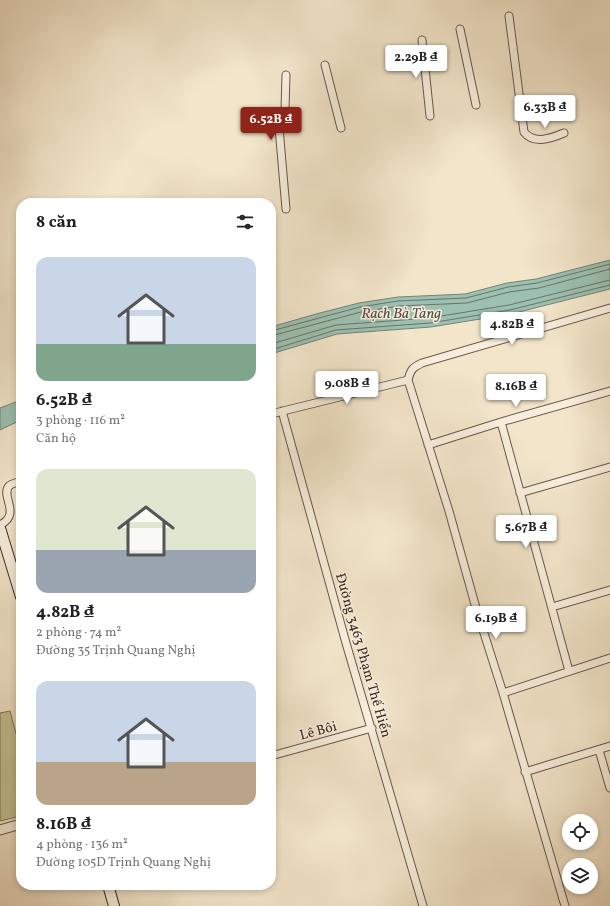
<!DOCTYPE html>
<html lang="vi">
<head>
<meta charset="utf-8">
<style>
	body { margin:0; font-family:Vollkorn,serif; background:#f2f2f2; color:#202124; height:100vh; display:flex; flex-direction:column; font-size:15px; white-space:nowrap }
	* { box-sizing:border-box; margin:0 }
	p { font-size:13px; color:#757577 }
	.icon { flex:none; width:22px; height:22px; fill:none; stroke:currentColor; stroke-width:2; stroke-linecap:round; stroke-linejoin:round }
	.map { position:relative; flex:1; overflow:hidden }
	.drawer { position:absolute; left:16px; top:198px; width:260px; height:692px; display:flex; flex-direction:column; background:#fff; border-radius:16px; box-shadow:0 2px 6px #0003 }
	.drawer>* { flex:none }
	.fabs { position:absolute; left:562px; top:814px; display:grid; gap:8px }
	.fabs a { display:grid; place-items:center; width:36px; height:36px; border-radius:50%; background:#fff; box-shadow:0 2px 6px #0003; font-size:20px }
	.price { position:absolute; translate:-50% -34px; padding:0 9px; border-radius:4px; background:#fff; color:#222; font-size:13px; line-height:26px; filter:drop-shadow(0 1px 2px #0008) }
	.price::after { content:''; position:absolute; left:50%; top:24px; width:12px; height:9px; margin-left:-6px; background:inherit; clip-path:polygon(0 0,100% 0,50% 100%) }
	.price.on { background:#8f2418; color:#fff }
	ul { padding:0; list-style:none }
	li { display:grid; align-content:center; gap:8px; height:212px; padding:0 20px }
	li span { display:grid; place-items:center; height:124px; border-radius:12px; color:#555 }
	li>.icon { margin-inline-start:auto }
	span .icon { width:72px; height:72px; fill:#fffc; stroke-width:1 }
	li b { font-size:17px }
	h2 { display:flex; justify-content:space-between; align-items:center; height:48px; padding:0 20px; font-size:17px }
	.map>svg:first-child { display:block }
</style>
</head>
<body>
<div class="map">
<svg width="610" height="906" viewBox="0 0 610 906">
	<rect width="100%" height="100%" fill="#f2e5ca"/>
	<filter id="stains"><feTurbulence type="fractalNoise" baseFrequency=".005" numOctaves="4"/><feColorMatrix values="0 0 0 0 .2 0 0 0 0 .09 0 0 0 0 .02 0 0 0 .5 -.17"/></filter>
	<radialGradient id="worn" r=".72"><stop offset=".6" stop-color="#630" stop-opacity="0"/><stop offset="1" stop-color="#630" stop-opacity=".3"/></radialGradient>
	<path fill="#c2c292" stroke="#807559" d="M 10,711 L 21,752 L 21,816 L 0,821 L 0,713 Z"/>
	<path fill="#9cc0b1" stroke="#768377" d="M 610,260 L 610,289 L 511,314 L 431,327 L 337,334 L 271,354 L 271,327 L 316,314 L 359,303 L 398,297 L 465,294 L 507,283 L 536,279 Z
		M 21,400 L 21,420 L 0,430 L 0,408 Z"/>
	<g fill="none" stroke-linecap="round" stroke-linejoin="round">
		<path stroke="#6c7468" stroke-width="1" d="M 271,331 L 360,307 L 398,301 L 466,298 L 508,287 L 537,283 L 610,264
			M 271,336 L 361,312 L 399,306 L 467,303 L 509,292 L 539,288 L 610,269
			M 271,344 L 336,325 L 429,318 L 509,305 L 610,280
			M 271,350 L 336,330 L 430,323 L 510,310 L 610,285"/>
		<defs>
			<path id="minor" d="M 509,16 L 524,132 C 534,145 552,138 564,133
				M 460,29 L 476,105
				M 422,40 L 430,116
				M 325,65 L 341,128
				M 286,209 L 278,116 L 285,110 L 286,75
				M 408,380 L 449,511 L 476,608 L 503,693 L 565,906
				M 408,380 C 411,369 412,368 422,363 L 610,308
				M 282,411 L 346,643 L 423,906
				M 271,414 L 408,380
				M 501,422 L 569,671
				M 428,445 L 501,422 L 610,391
				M 520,493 L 610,467
				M 0,525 C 22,514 0,496 9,486 C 12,483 17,483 21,481
				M 552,607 L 610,590
				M 503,693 L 610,658
				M 599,750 L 610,788
				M 271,756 L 372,728
				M 525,772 L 610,746"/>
			<path id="tertiary" d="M 0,830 L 21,824"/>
			<path id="secondary" d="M 0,528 L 21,597
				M 108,885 L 114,906"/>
		</defs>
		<use href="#minor" stroke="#6a574a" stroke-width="9"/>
		<use href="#tertiary" stroke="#6a574a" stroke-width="11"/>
		<use href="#secondary" stroke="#3d2820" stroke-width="12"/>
		<use href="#minor" stroke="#f7eedd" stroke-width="7"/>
		<use href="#tertiary" stroke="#f7eedd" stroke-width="9"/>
		<use href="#secondary" stroke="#f7eedd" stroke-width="10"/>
	</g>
	<g text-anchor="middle" stroke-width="3" stroke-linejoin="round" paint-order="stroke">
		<g font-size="14" fill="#3d2820" stroke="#f7eedd">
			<text transform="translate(364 655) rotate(74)" y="5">Đường 3463 Phạm Thế Hiển</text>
			<text transform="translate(318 730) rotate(-15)" y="5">Lê Bôi</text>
		</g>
		<g font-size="15" font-style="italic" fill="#554e44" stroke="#f7eedd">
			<text x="401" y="318">Rạch Bà Tàng</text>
		</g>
	</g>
	<rect width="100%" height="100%" filter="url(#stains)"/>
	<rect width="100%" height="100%" fill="url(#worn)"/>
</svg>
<div class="fabs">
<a><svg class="icon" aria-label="locate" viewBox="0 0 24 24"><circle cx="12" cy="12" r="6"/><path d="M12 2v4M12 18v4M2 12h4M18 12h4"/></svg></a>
<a><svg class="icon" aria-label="layers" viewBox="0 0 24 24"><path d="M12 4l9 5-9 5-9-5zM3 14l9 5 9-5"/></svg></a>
</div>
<b class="price" style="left:416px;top:79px">2.29B ₫</b>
<b class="price" style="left:545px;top:129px">6.33B ₫</b>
<b class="price on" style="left:271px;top:141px">6.52B ₫</b>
<b class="price" style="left:512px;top:346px">4.82B ₫</b>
<b class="price" style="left:347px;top:405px">9.08B ₫</b>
<b class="price" style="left:516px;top:408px">8.16B ₫</b>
<b class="price" style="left:526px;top:549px">5.67B ₫</b>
<b class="price" style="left:496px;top:640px">6.19B ₫</b>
<section class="drawer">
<h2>8 căn<svg class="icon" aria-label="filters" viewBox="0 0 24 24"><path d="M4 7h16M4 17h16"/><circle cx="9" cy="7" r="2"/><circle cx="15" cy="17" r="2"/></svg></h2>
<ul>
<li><span style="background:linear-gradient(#c9d6e8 70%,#7fa58c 0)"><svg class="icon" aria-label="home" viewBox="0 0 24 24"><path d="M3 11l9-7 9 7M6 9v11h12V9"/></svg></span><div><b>6.52B ₫</b><p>3 phòng · 116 m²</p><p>Căn hộ</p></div></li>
<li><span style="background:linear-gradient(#dfe7d0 65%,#9aa5b1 0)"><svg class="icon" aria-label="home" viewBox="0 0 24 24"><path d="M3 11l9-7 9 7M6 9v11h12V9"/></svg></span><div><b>4.82B ₫</b><p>2 phòng · 74 m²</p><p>Đường 35 Trịnh Quang Nghị</p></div></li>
<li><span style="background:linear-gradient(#c9d6e8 65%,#b9a48a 0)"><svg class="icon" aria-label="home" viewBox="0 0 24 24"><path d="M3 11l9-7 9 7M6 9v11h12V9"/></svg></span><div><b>8.16B ₫</b><p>4 phòng · 136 m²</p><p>Đường 105D Trịnh Quang Nghị</p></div></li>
</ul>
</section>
</div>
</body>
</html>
